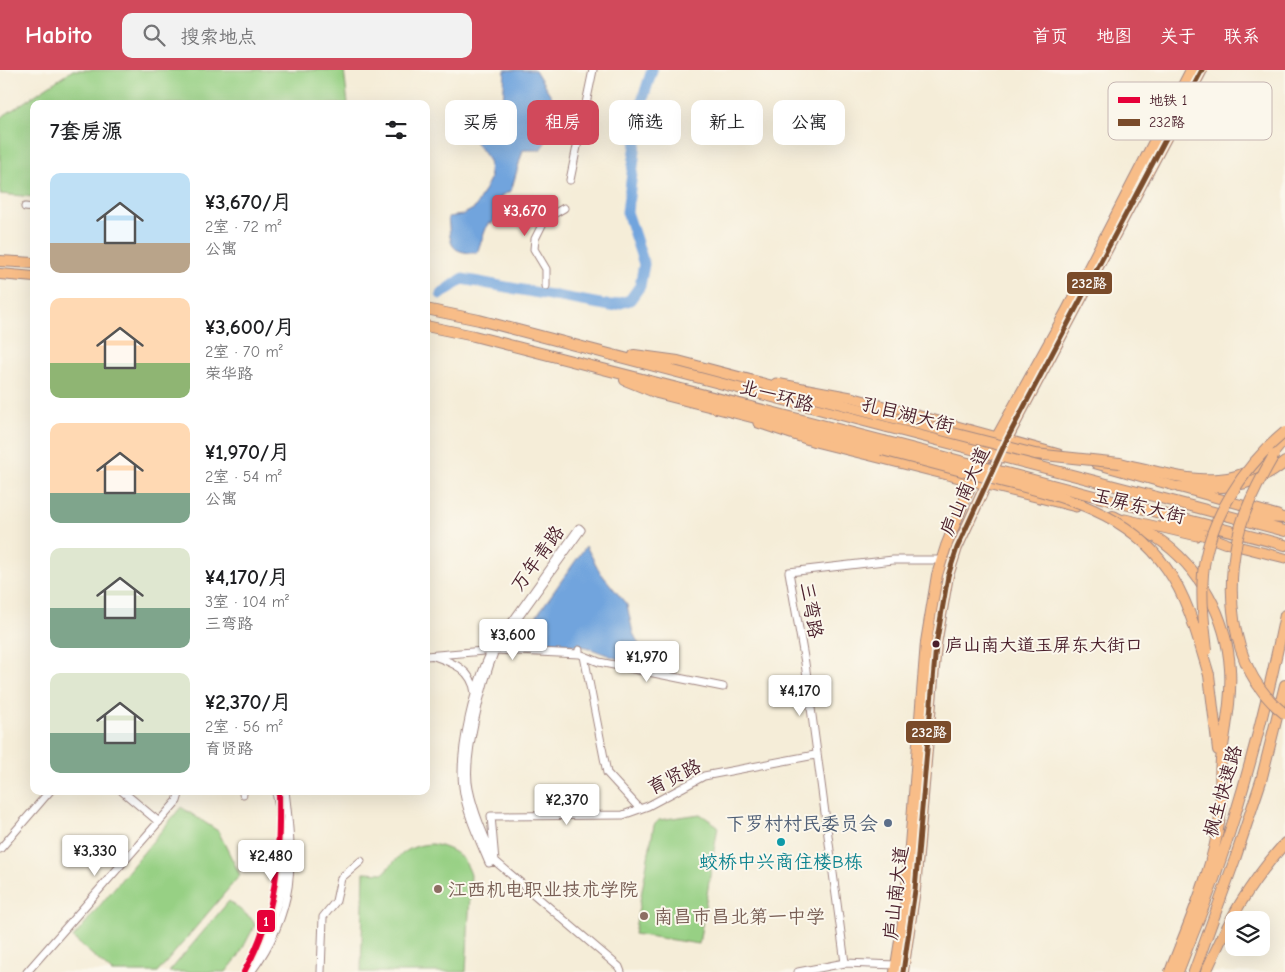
<!DOCTYPE html>
<html lang="zh">
<head>
<meta charset="utf-8">
<style>
	body { margin:0; font-family:"Comic Neue","LXGW WenKai TC",sans-serif; background:#f2f2f2; color:#202124; height:100vh; display:flex; flex-direction:column; font-size:19px; white-space:nowrap }
	* { box-sizing:border-box; margin:0 }
	p { font-size:16px; color:#757577 }
	.icon { flex:none; width:28px; height:28px; fill:none; stroke:currentColor; stroke-width:2; stroke-linecap:round; stroke-linejoin:round }
	.map { position:relative; flex:1; overflow:hidden }
	.panel { position:absolute; left:30px; top:30px; width:400px; height:695px; display:flex; flex-direction:column; background:#fff; border-radius:10px; box-shadow:0 5px 20px #0002 }
	.panel>* { flex:none }
	.guide { position:absolute; left:445px; top:30px; width:475px; height:45px; display:flex; gap:10px }
	.buttons { position:absolute; left:1225px; top:841px; display:grid; gap:10px }
	.buttons a { display:grid; place-items:center; width:45px; height:45px; border-radius:10px; background:#fff; box-shadow:0 5px 20px #0002; font-size:25px }
	.price { position:absolute; translate:-50% -42px; padding:0 11px; border-radius:5px; background:#fff; color:#222; font-size:16px; line-height:32px; filter:drop-shadow(0 1px 2px #0008) }
	.price::after { content:''; position:absolute; left:50%; top:30px; width:15px; height:11px; margin-left:-8px; background:inherit; clip-path:polygon(0 0,100% 0,50% 100%) }
	.price.selected { background:#d1495b; color:#fff }
	ul { padding:0; list-style:none }
	li { display:flex; align-items:center; gap:15px; height:125px; padding:0 20px }
	li span { display:grid; place-items:center; flex:none; width:140px; height:100px; border-radius:10px; color:#555 }
	li>.icon { margin-inline-start:auto }
	span .icon { width:60px; height:60px; fill:#fffc; stroke-width:1 }
	li b { font-size:21px }
	h2 { display:flex; justify-content:space-between; align-items:center; height:60px; padding:0 20px; font-size:21px }
	.pill { padding:0 18px; border-radius:10px; background:#fff; box-shadow:0 5px 20px #0002; font-size:18px; line-height:45px }
	.pill.selected { background:#d1495b; color:#fff }
	header { display:flex; align-items:center; gap:30px; box-sizing:border-box; height:70px; padding:0 25px; background:#d1495b; color:#fff }
	header strong { font-size:24px }
	nav { display:flex; gap:28px; margin-inline-start:auto; font-size:18px }
	.search { width:350px; height:45px; background:#f2f2f2; display:flex; align-items:center; gap:12px; box-sizing:border-box; padding:0 18px; border-radius:10px; color:#757577; font-size:19px }
	.map>svg:first-child { display:block }
</style>
</head>
<body>
<header>
<strong>Habito</strong>
<div class="search"><svg class="icon" aria-label="search" viewBox="0 0 24 24"><circle cx="10" cy="10" r="6"/><path d="M15 15l6 6"/></svg>搜索地点</div>
<nav><a>首页</a><a>地图</a><a>关于</a><a>联系</a></nav>
</header>
<div class="map">
<svg width="1285" height="902" viewBox="0 0 1285 902">
	<rect width="100%" height="100%" fill="#fbf7ec"/>
	<filter id="ink" filterUnits="userSpaceOnUse"><feTurbulence type="fractalNoise" baseFrequency=".02" numOctaves="2"/><feDisplacementMap in="SourceGraphic" scale="10" xChannelSelector="R" yChannelSelector="G"/><feConvolveMatrix kernelMatrix="1 2 1 2 8 2 1 2 1" color-interpolation-filters="sRGB"/></filter>
	<filter id="wash" filterUnits="userSpaceOnUse"><feTurbulence type="fractalNoise" baseFrequency=".0096" numOctaves="4" result="noise"/><feDisplacementMap in="SourceGraphic" scale="20" xChannelSelector="R" yChannelSelector="G"/><feGaussianBlur stdDeviation="1.12" result="paint"/><feColorMatrix in="noise" values="0 0 0 0 0 0 0 0 0 0 0 0 0 0 0 0 0 1.4 0 .05"/><feComposite in="paint" operator="in"/></filter>
	<g filter="url(#wash)">
		<rect width="100%" height="100%" fill="#f5edd8"/>
		<path fill="#97d084" stroke="#707858" d="M 73,0 L 344,0 L 348,34 L 34,34 L 34,127 L 0,124 L 0,48 Z
			M 181,737 L 218,761 L 240,805 L 158,902 L 112,902 L 73,868 Z
			M 700,744 L 718,756 L 699,874 L 634,864 L 654,755 L 659,750 Z
			M 432,774 C 451,778 465,785 471,805 L 466,902 L 361,902 L 364,802 L 384,803 C 399,786 407,775 432,774 Z
			M 229,831 L 252,849 L 255,855 L 238,887 L 226,902 L 169,902 Z"/>
		<path fill="#71a4dd" stroke="#5e6284" d="M 505,0 L 535,0 L 553,29 L 540,39 L 547,70 L 540,80 L 523,80 L 511,121 L 501,126 L 493,153 L 488,153 L 477,183 C 447,183 451,173 448,147 L 462,145 L 475,138 L 490,109 L 489,91 L 469,63 L 475,58 L 486,69 L 505,52 L 502,48 Z
			M 586,476 L 600,502 L 627,535 L 633,563 L 641,578 L 634,586 L 621,590 L 586,577 L 546,571 L 518,572 Z"/>
		<g fill="none" stroke-linecap="round" stroke-linejoin="round">
			<path stroke="#71a4dd" stroke-width="11" d="M 441,224 L 462,209 L 611,236 L 630,230 L 640,216 L 644,194 L 627,142 L 641,35 L 652,0"/>
		</g>
	</g>
	<g filter="url(#ink)">
		<g fill="none" stroke-linecap="round" stroke-linejoin="round">
			<defs>
				<path id="minor" d="M 570,110 L 593,0
					M 25,137 L 34,138
					M 546,216 L 546,199 L 534,179 L 535,169 L 545,149 L 564,138
					M 579,458 L 581,460 L 495,580 C 483,610 462,688 469,719 C 474,744 485,768 495,791 L 489,793 C 479,769 466,743 463,717 C 458,681 475,613 492,580 Z
					M 518,550 L 516,558 C 522,571 527,574 540,579
					M 582,585 L 599,592 L 723,617
					M 426,586 L 495,580 L 579,584 L 579,580
					M 434,586 C 454,593 472,600 475,623
					M 584,586 L 607,703 L 640,739
					M 122,721 L 159,752
					M 243,721 L 243,724
					M 0,779 L 50,721
					M 896,895 L 845,893 L 805,593 L 789,502 L 893,490 L 941,490
					M 27,902 L 177,731 L 180,721
					M 244,902 C 267,878 283,823 285,791 C 286,768 279,743 276,721
					M 251,902 C 296,841 294,793 285,721
					M 321,902 L 323,847 L 336,831 L 341,808 L 361,791
					M 621,902 L 619,897 L 495,791 L 491,746 L 623,745 L 648,736 L 704,706 L 815,685
					M 798,902 L 845,893"/>
				<path id="major" d="M 776,313 L 851,327 L 1059,384
					M 758,353 L 815,372 L 1076,437
					M 1096,394 L 1278,445
					M 1125,449 L 1197,466
					M 1229,474 L 1285,488"/>
				<path id="highway" d="M 0,191 L 34,193
					M 0,204 L 34,207
					M 426,239 L 479,250 L 887,357
					M 426,256 L 474,266 L 884,371
					M 634,285 L 678,291 L 890,347
					M 625,310 L 657,323 L 882,380
					M 1120,393 C 1181,407 1244,431 1285,368
					M 1179,417 C 1216,420 1256,418 1285,392
					M 1117,432 L 1285,475
					M 1176,432 L 1285,461
					M 1113,446 C 1128,453 1143,459 1157,468 C 1200,497 1227,548 1230,599 C 1232,629 1225,660 1221,690 C 1219,709 1222,728 1220,747 C 1213,800 1189,852 1170,902
					M 1244,446 L 1285,448
					M 1165,450 L 1225,473
					M 1209,605 L 1218,680
					M 895,902 L 905,839 L 926,572 L 937,505 L 946,476 L 972,412 L 1066,242 L 1191,0
					M 903,902 L 915,820 L 936,575 L 948,506 L 957,478 L 1007,369 L 1202,0
					M 1178,902 C 1190,870 1204,838 1215,806 C 1245,721 1267,633 1285,545
					M 1194,902 L 1235,789 L 1261,711 L 1285,615
					M 1206,902 C 1229,850 1247,816 1285,773"/>
			</defs>
			<use href="#minor" stroke="#a08682" stroke-width="9"/>
			<use href="#major" stroke="#a08682" stroke-width="11"/>
			<use href="#highway" stroke="#a08682" stroke-width="12"/>
			<use href="#minor" stroke="#fff" stroke-width="7"/>
			<use href="#major" stroke="#f8bd88" stroke-width="9"/>
			<use href="#highway" stroke="#f8bd88" stroke-width="10"/>
			<defs>
				<path id="highway-bridge" d="M 890,347 L 1035,384 L 1120,393
					M 887,357 L 1176,432
					M 884,371 L 1117,432
					M 882,380 C 919,390 955,399 992,409 C 1057,425 1127,440 1167,499 C 1189,530 1198,569 1209,605
					M 1274,385 C 1263,404 1253,423 1245,443 C 1221,509 1227,599 1285,644
					M 1207,580 C 1204,555 1201,530 1203,504 C 1208,450 1244,396 1285,362"/>
			</defs>
			<use href="#highway-bridge" stroke="#a08682" stroke-width="12" stroke-linecap="butt"/>
			<use href="#highway-bridge" stroke="#f8bd88" stroke-width="10"/>
			<defs>
				<path id="bus-1" d="M 903,902 L 915,820 L 936,575 L 948,506 L 957,478 L 1007,369 L 1202,0"/>
			</defs>
			<use href="#bus-1" stroke="#fbf7ec" stroke-width="9"/>
			<use href="#bus-1" stroke="#7a4b2a" stroke-width="5"/>
			<defs>
				<path id="metro-1" d="M 244,902 C 278,842 280,789 279,721"/>
			</defs>
			<use href="#metro-1" stroke="#fbf7ec" stroke-width="10"/>
			<use href="#metro-1" stroke="#e60039" stroke-width="6"/>
		</g>
	</g>
	<circle fill="#4a1f2b" stroke="#fbf7ec" stroke-width="2" cx="936" cy="574" r="4.5"/>
	<circle fill="#5c6f8a" stroke="#fbf7ec" stroke-width="2" cx="888" cy="753" r="5"/>
	<circle fill="#0f9aa8" stroke="#fbf7ec" stroke-width="2" cx="781" cy="772" r="5"/>
	<g fill="#8d6e63" stroke="#fbf7ec" stroke-width="2">
		<circle cx="438" cy="819" r="5"/>
		<circle cx="644" cy="846" r="5"/>
	</g>
	<g text-anchor="middle" stroke-width="4" stroke-linejoin="round" paint-order="stroke">
		<g font-size="18" fill="#4a1f2b" stroke="#fbf7ec" text-anchor="start">
			<text x="945" y="581">庐山南大道玉屏东大街口</text>
		</g>
		<g font-size="19" fill="#4a1f2b" stroke="#fbf7ec">
			<text transform="translate(777 325) rotate(15)" y="7">北一环路</text>
			<text transform="translate(908 344) rotate(14)" y="7">孔目湖大街</text>
			<text transform="translate(964 421) rotate(-66)" y="7">庐山南大道</text>
			<text transform="translate(1139 435) rotate(14)" y="7">玉屏东大街</text>
			<text transform="translate(537 488) rotate(-54)" y="7">万年青路</text>
			<text transform="translate(812 540) rotate(80)" y="7">三弯路</text>
			<text transform="translate(674 706) rotate(-26)" y="7">育贤路</text>
			<text transform="translate(1222 721) rotate(-74)" y="7">枫生快速路</text>
			<text transform="translate(895 823) rotate(-83)" y="7">庐山南大道</text>
		</g>
		<g font-size="19" fill="#4e5e75" stroke="#fbf7ec" text-anchor="end">
			<text x="878" y="760">下罗村村民委员会</text>
		</g>
		<g font-size="19" fill="#0d838f" stroke="#fbf7ec">
			<text x="781" y="798">蛟桥中兴商住楼B栋</text>
		</g>
		<g font-size="19" fill="#785e54" stroke="#fbf7ec" text-anchor="start">
			<text x="448" y="826">江西机电职业技术学院</text>
			<text x="654" y="853">南昌市昌北第一中学</text>
		</g>
	</g>
	<rect x="1108" y="12" width="164" height="58" rx="8" fill="#fbf7ec" stroke="#c6b6b2" stroke-width="1"/>
	<rect x="1118" y="27" width="22" height="6" fill="#e60039"/>
	<rect x="1118" y="49" width="22" height="7" fill="#7a4b2a"/>
	<g font-size="14" fill="#4a1f2b">
		<text x="1149" y="35">地铁 1</text>
		<text x="1149" y="57">232路</text>
	</g>
	<g stroke="#fbf7ec" stroke-width="2">
		<rect x="1066" y="201" width="47" height="24" rx="5" fill="#7a4b2a"/>
		<rect x="905" y="650" width="47" height="24" rx="5" fill="#7a4b2a"/>
		<rect x="256" y="839" width="20" height="24" rx="5" fill="#e60039"/>
	</g>
	<g font-size="14" text-anchor="middle" font-weight="bold" fill="#fff">
		<text x="1089" y="218">232路</text>
		<text x="929" y="667">232路</text>
		<text x="266" y="856">1</text>
	</g>
</svg>
<div class="buttons">
<a><svg class="icon" aria-label="layers" viewBox="0 0 24 24"><path d="M12 4l9 5-9 5-9-5zM3 14l9 5 9-5"/></svg></a>
</div>
<b class="price selected" style="left:525px;top:167px">¥3,670</b>
<b class="price" style="left:513px;top:591px">¥3,600</b>
<b class="price" style="left:647px;top:613px">¥1,970</b>
<b class="price" style="left:800px;top:647px">¥4,170</b>
<b class="price" style="left:567px;top:756px">¥2,370</b>
<b class="price" style="left:95px;top:807px">¥3,330</b>
<b class="price" style="left:271px;top:812px">¥2,480</b>
<div class="guide">
<a class="pill">买房</a>
<a class="pill selected">租房</a>
<a class="pill">筛选</a>
<a class="pill">新上</a>
<a class="pill">公寓</a>
</div>
<section class="panel">
<h2>7套房源<svg class="icon" aria-label="filters" viewBox="0 0 24 24"><path d="M4 7h16M4 17h16"/><circle cx="9" cy="7" r="2"/><circle cx="15" cy="17" r="2"/></svg></h2>
<ul>
<li><span style="background:linear-gradient(#bfe0f5 70%,#b9a48a 0)"><svg class="icon" aria-label="home" viewBox="0 0 24 24"><path d="M3 11l9-7 9 7M6 9v11h12V9"/></svg></span><div><b>¥3,670/月</b><p>2室 · 72 m²</p><p>公寓</p></div></li>
<li><span style="background:linear-gradient(#ffd9b3 65%,#8fb573 0)"><svg class="icon" aria-label="home" viewBox="0 0 24 24"><path d="M3 11l9-7 9 7M6 9v11h12V9"/></svg></span><div><b>¥3,600/月</b><p>2室 · 70 m²</p><p>荣华路</p></div></li>
<li><span style="background:linear-gradient(#ffd9b3 70%,#7fa58c 0)"><svg class="icon" aria-label="home" viewBox="0 0 24 24"><path d="M3 11l9-7 9 7M6 9v11h12V9"/></svg></span><div><b>¥1,970/月</b><p>2室 · 54 m²</p><p>公寓</p></div></li>
<li><span style="background:linear-gradient(#dfe7d0 60%,#7fa58c 0)"><svg class="icon" aria-label="home" viewBox="0 0 24 24"><path d="M3 11l9-7 9 7M6 9v11h12V9"/></svg></span><div><b>¥4,170/月</b><p>3室 · 104 m²</p><p>三弯路</p></div></li>
<li><span style="background:linear-gradient(#dfe7d0 60%,#7fa58c 0)"><svg class="icon" aria-label="home" viewBox="0 0 24 24"><path d="M3 11l9-7 9 7M6 9v11h12V9"/></svg></span><div><b>¥2,370/月</b><p>2室 · 56 m²</p><p>育贤路</p></div></li>
</ul>
</section>
</div>
</body>
</html>
